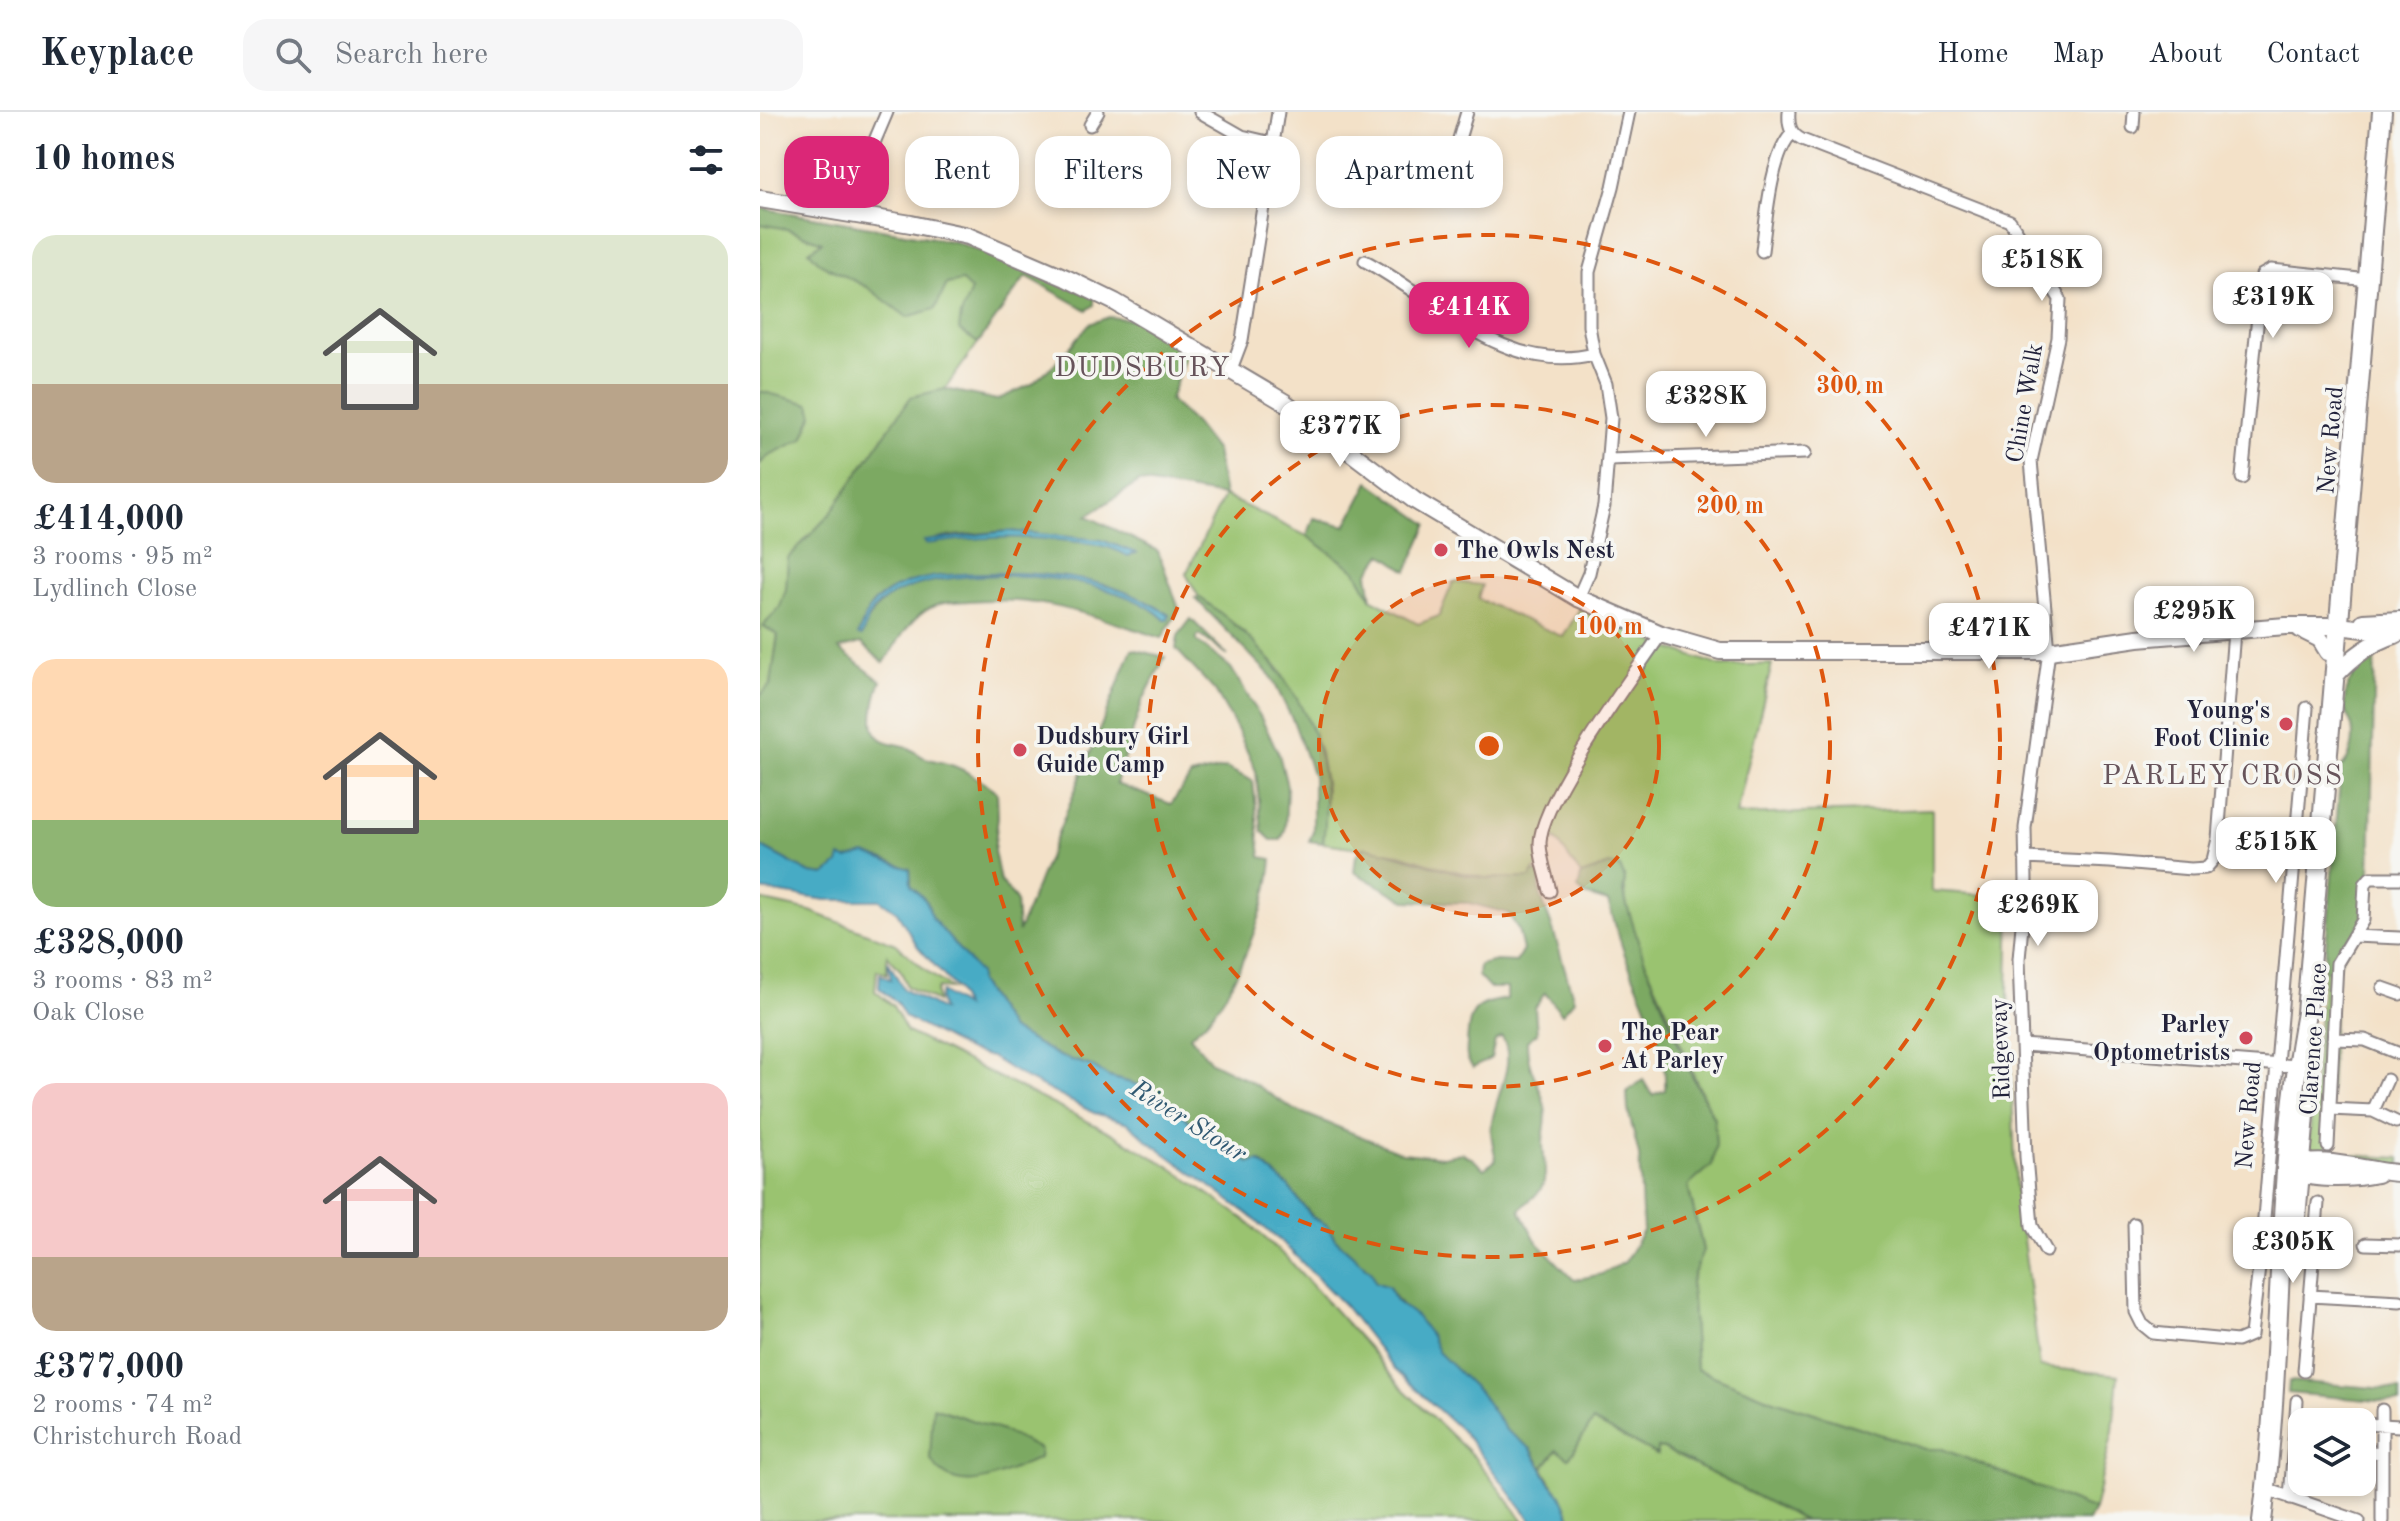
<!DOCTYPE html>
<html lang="en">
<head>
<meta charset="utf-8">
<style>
	body { margin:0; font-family:"Old Standard TT",serif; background:#f6f6f7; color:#1f2937; height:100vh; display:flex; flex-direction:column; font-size:30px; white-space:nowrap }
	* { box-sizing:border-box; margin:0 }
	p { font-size:26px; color:#747a83 }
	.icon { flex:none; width:44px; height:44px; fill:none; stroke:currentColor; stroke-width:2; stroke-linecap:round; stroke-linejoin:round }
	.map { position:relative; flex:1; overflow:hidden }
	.drawer { display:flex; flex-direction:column; background:#fff; width:760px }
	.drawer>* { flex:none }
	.top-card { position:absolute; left:24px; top:24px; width:760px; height:72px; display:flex; gap:16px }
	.tools { position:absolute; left:1528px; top:1296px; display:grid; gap:16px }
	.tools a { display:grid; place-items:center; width:88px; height:88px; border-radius:16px; background:#fff; box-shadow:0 4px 12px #0003; font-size:40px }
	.price { position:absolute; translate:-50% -68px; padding:0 18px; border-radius:16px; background:#fff; color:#222; font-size:26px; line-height:52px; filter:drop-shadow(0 2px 4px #0008) }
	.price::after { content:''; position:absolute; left:50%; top:48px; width:24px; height:18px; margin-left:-12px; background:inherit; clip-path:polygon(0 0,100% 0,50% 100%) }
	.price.active { background:#db2777; color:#fff }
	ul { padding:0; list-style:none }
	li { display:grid; align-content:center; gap:16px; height:424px; padding:0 32px }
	li span { display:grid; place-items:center; height:248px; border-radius:24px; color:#555 }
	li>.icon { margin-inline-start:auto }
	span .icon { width:144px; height:144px; fill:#fffc; stroke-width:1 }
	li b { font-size:34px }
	h2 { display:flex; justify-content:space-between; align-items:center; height:96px; padding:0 32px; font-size:34px }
	.tag { padding:0 28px; border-radius:24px; background:#fff; box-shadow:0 4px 12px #0003; font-size:28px; line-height:72px }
	.tag.active { background:#db2777; color:#fff }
	header { display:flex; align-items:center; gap:48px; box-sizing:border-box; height:112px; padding:0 40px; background:#fff; border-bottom:2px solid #e0e1e3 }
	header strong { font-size:38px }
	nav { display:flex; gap:44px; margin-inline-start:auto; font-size:28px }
	.search { width:560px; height:72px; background:#f6f6f7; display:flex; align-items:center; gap:20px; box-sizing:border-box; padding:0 28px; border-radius:24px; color:#747a83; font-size:30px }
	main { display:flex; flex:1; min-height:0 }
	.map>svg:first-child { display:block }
</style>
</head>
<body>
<header>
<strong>Keyplace</strong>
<div class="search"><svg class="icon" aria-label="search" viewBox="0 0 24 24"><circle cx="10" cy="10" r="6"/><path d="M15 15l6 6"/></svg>Search here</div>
<nav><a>Home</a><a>Map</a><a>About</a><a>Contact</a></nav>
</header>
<main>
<section class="drawer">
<h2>10 homes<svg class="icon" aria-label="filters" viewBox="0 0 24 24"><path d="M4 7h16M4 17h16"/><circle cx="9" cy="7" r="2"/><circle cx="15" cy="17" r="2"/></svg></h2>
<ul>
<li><span style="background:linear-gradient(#dfe7d0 60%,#b9a48a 0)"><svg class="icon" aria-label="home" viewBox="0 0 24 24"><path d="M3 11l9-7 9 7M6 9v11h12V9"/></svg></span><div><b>£414,000</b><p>3 rooms · 95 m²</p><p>Lydlinch Close</p></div></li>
<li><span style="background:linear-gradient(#ffd9b3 65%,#8fb573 0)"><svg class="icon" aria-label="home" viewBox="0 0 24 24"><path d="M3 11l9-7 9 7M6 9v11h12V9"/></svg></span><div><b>£328,000</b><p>3 rooms · 83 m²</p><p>Oak Close</p></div></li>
<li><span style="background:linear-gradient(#f6c9c9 70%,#b9a48a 0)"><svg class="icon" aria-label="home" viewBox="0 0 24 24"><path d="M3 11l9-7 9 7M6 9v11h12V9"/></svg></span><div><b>£377,000</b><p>2 rooms · 74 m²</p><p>Christchurch Road</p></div></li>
</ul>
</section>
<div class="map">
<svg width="1640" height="1409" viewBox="0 0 1640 1409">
	<rect width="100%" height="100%" fill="#f6f6f2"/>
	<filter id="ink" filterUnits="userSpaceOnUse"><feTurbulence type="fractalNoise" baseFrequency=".0125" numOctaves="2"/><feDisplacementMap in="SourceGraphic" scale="16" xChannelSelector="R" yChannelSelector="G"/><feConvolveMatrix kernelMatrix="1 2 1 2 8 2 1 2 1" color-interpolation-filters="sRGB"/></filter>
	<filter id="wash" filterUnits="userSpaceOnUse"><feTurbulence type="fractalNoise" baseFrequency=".006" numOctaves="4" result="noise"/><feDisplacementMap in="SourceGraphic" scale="32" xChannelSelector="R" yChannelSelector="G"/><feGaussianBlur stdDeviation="1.8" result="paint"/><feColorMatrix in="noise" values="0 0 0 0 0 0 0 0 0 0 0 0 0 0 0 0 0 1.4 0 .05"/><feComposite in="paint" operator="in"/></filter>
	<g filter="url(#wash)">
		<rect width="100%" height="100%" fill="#f3e1c8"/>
		<path fill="#9ac36f" stroke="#5e7255" stroke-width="2" d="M 0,96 L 196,130 L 266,164 L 185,277 L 36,471 L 18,521 L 11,573 L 0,584 Z
			M 464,384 L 547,424 L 596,459 L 612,487 L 658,512 L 679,504 L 693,470 L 722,473 L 718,487 L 803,525 L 820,496 L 903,534 L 961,554 L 1012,552 L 976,703 L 1172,697 L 1172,779 L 1250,785 L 1248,881 L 1256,1075 L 1280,1255 L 1358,1263 L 1353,1319 L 1334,1398 L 1182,1337 L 1165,1337 L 1008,1286 L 936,1257 L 931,1170 L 943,1138 L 928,1074 L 937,1065 L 954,1006 C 937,973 923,939 909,903 C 893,866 861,807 865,767 L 850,753 L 821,763 L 795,726 L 770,766 L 725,766 L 687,757 L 640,742 L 563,731 L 566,676 L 560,641 L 551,615 L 519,557 L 481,518 L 439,485 L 426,462 Z
			M 0,788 L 50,799 L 136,832 L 169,861 L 192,877 L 178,876 L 176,881 L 177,890 L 147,875 L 141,859 L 127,843 L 127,862 L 117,858 L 115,879 L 133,894 L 147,920 L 351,1021 L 410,1055 L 484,1107 L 529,1148 L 608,1235 L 639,1273 L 714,1345 L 764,1409 L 0,1409 Z
			M 1576,857 L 1567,1042 L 1640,1046 L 1640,1061 L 1547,1051 L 1564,858 Z
			M 833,1309 L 896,1343 L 897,1336 L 904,1337 L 1045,1409 L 812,1409 C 806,1388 792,1375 783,1356 L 798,1337 L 809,1346 Z"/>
		<path fill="#7ba962" stroke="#4e664e" stroke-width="2" fill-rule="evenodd" d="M 0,96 L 196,130 L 266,156 L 334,185 L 334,193 L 327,198 L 266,164 L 218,231 L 199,218 L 201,203 L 211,178 L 202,169 L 187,172 L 175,197 L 147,205 L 107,175 L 61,152 L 49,139 L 62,130 L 27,117 L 0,112 Z
			M 349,205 L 376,208 L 397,224 L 427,238 L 410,288 L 435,312 L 456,339 L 464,384 L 379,370 L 327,404 L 398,439 L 419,497 L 402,526 C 332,504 283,483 209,489 C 197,490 183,489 172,495 C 150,506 137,531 124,551 L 101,531 L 79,537 L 121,569 C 116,581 110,607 115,619 C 122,633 135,630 147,635 C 153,638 158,642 163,645 C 173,649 184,650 194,654 C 210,660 223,670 237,680 L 238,705 L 234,739 L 240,769 L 256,788 L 258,820 L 372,537 L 405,545 L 382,590 L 356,672 L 411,692 L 431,664 L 466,656 L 493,669 L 501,745 L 512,747 C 509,791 478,873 448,907 C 443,913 436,918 430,924 L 451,950 L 488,968 L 533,997 L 642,1041 L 683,1045 L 702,1041 L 713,1047 L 724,1057 L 736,1048 C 734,1038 731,1027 731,1017 C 733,987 758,952 742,925 L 735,929 L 731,946 L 713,956 C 706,947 706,944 707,932 C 709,899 713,892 747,887 L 747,876 L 729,876 L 718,864 L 719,853 L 736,849 L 756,850 L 763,838 L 758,817 L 748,801 L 709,791 L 646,789 L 594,760 L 596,743 L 605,735 C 646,743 685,761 726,766 C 740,767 755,766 770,766 L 774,760 L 781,761 C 776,782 786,796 792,815 C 800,840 807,864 814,888 L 802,902 L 785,881 L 775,896 L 777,921 L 767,929 C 767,962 780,967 785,995 C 788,1008 783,1019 783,1032 C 783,1047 790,1068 778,1081 C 772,1087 766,1090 760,1098 L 776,1129 L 814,1168 L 842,1162 L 865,1150 L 883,1119 L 879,1043 L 868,998 L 867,979 L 883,968 L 892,983 L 905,978 C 908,937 883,888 868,851 C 860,831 855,810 848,790 L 825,783 L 818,777 L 821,763 L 850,753 L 860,755 L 865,767 L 863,781 L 884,847 L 930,960 L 954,1006 L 956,1032 L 952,1053 L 928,1074 L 943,1138 L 931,1170 L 936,1257 L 1008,1286 L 1165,1337 L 1182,1337 L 1203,1345 L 1334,1398 L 1328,1409 L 1045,1409 L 904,1337 L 897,1336 L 897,1343 L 833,1309 L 809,1346 L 797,1338 L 783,1356 L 771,1337 L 746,1318 L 678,1240 C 667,1214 642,1200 629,1175 L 615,1170 L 612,1160 L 575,1127 L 567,1113 L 553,1105 L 528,1074 L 500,1049 L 489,1051 L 440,1021 L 419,999 L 396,988 L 382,974 L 349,965 L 331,954 L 299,944 L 250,917 L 219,869 L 219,861 L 172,806 L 167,790 L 151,774 L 150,757 C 111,744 99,733 65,763 L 50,761 L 0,734 L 0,584 L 11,572 L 18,523 L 3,514 L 20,495 L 26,477 L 28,446 L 69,403 L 151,285 L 185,277 L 237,288 L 272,272 L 302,245 L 329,212 ZM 248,419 L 341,428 L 376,441 L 369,444 C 322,417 218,425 164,430 L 192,424 ZM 255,461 C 310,463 363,471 409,503 L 405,508 C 358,459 198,451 138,479 C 118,489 109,507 98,523 C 102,513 105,503 111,494 C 139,458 213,463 255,461 Z
			M 0,279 L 50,292 L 53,303 L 43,327 L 9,343 L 0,352 Z
			M 609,370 L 668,412 L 647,459 L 622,442 L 608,462 L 612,487 L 596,459 L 547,424 L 554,406 L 586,414 Z
			M 439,485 C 524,544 578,624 563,731 L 549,729 L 553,720 L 553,664 L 534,611 L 511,564 L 435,486 Z
			M 431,507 L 468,544 L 440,523 L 437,525 L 437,529 L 471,556 L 500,604 L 519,642 L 527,674 L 525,719 L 521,728 L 511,728 L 502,719 L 496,659 L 477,617 L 455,579 L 416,537 L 418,524 Z
			M 1615,539 L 1610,766 L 1603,808 L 1576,857 L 1564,858 L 1581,656 C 1591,646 1595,630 1592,615 C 1591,609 1586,604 1585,598 C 1582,572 1598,555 1615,539 Z
			M 1529,1269 L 1640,1278 L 1640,1291 L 1528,1281 Z
			M 173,1295 L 243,1319 L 280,1337 L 279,1346 C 245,1360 195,1391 170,1346 Z"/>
		<path fill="#46abc5" stroke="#346680" stroke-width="2" d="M 248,419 L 341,428 L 376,441 L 368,444 C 350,433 330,431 309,429 C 258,423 216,425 166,432 L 164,429 Z
			M 255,461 C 310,463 362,471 409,503 L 408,508 L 405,508 C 357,458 172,446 119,492 C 109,501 106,512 102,524 L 98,523 C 102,514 105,503 111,495 C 139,458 213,461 255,461 Z
			M 0,734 L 50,761 L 65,763 L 78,752 L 80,745 L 88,747 L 105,742 L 150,757 L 151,773 L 167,790 L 172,806 L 219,861 L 219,870 L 250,917 L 299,944 L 331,954 L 349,965 L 382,974 L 396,988 L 419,999 L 440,1021 L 465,1037 L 473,1039 L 489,1051 L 499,1049 L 528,1074 L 552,1105 L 567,1113 L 575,1127 L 612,1160 L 615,1170 L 629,1175 L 636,1189 L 657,1205 L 671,1224 L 678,1240 L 719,1280 L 746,1318 L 771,1337 L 790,1371 L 801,1383 L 812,1409 L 772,1409 L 703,1320 L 634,1257 L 585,1194 L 524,1132 L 488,1102 L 387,1028 L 368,1011 L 334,1001 L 265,966 L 231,945 L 209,939 L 145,905 L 137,891 L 119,876 L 120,862 L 131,868 L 128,849 L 144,878 L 182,898 L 179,887 L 181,880 L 204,895 L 196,877 L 158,835 L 137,800 L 120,788 L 66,788 L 0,778 Z"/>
	</g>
	<g filter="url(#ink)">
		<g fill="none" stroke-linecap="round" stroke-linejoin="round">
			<defs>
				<path id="street" d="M 440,0 L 482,24 L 512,31
					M 1029,0 C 1028,13 1030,22 1042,28 L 1250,109 L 1300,187 L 1298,226 L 1271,349 L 1289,539 L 1265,716 L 1266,769 L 1259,847 L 1266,1045 L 1272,1114 L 1286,1139
					M 330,13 L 338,0
					M 1373,15 L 1374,0
					M 691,54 L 707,0
					M 92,104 L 99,66 L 127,0
					M 1002,139 C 1006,109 1011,40 1033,21
					M 605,149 C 677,187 744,264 834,242
					M 471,257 L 482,228 L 518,0
					M 849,348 L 1045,341
					M 1482,366 L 1502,163 L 1511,158 L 1609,168
					M 818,486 L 829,461 L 844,394 L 851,306 L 846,272 L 834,242 L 829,214 L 829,160 L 853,75 L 869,0
					M 1265,746 L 1350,750 L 1431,757 L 1446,756 L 1453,748 L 1458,727 L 1474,519
					M 790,779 C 787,764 780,746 780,731 C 780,689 874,562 901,522
					M 1593,824 L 1640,826
					M 1623,876 L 1640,882
					M 1573,927 L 1605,928 L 1640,942
					M 1262,933 L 1548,955
					M 1570,997 L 1613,999 L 1636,1010
					M 1613,999 L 1627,968
					M 1568,1034 L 1577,851 L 1603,808 L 1605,772 L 1610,766 L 1640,766
					M 1374,1112 L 1376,1200 L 1382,1212 L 1393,1221 L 1477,1229 L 1491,1223 L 1502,1130 L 1547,596
					M 1606,1132 L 1640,1133
					M 1550,1184 L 1640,1189
					M 1544,1259 L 1558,1091
					M 1602,1312 L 1640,1314
					M 1602,1339 L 1622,1341
					M 1506,1377 L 1599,1409
					M 1530,1386 L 1537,1289
					M 1622,1409 L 1622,1298"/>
				<path id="secondary" d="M 0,87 L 151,112 L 208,124 L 306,166 L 355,190 L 524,290 L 654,388 L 818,486 L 901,522 L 960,539 L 1289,539 L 1378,526 L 1526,514 L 1578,514 L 1640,521
					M 1603,510 L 1640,508
					M 1540,517 L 1560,527 L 1568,540
					M 1575,564 C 1592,545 1610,531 1635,523
					M 1531,1055 C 1565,1042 1605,1060 1640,1061
					M 1530,1058 C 1551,1069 1594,1067 1617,1062"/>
				<path id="primary" d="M 1536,1106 L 1546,992
					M 1502,1409 C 1524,1241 1514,1068 1546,901 L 1622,0"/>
			</defs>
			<use href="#street" stroke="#8a8282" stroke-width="15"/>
			<use href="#secondary" stroke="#8a8282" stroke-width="20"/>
			<use href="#primary" stroke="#8a8282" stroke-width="22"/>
			<use href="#street" stroke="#fff" stroke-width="11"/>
			<use href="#secondary" stroke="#fff" stroke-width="16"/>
			<use href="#primary" stroke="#fff" stroke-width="18"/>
		</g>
	</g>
	<circle cx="729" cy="634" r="170" fill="#de560e" fill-opacity=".12"/>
	<g fill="none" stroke="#de560e" stroke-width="4" stroke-dasharray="14 10">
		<circle cx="729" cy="634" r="170"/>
		<circle cx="729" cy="634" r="341"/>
		<circle cx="729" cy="634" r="511"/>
	</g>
	<g fill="#d1495b" stroke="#f6f6f2" stroke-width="3">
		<circle cx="681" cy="438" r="8"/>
		<circle cx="1526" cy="612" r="8"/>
		<circle cx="260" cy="638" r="8"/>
		<circle cx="1486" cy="926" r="8"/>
		<circle cx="845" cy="934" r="8"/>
	</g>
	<g text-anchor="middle" stroke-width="7" stroke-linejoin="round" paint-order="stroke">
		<g font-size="24" fill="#22223b" stroke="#f6f6f2">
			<text transform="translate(1264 291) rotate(-80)" y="8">Chine Walk</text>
			<text transform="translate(1570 328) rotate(-85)" y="8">New Road</text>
			<text transform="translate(1553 927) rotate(-86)" y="8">Clarence Place</text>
			<text transform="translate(1240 937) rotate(-92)" y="8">Ridgeway</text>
			<text transform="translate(1488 1003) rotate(-85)" y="8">New Road</text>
		</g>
		<g font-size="24" font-weight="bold" fill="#22223b" stroke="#f6f6f2" text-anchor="start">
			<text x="697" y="446">The Owls Nest</text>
			<text x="1510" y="606" text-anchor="end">Young's<tspan x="1510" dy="28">Foot Clinic</tspan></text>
			<text x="276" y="632">Dudsbury Girl<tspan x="276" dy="28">Guide Camp</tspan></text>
			<text x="1470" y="920" text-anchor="end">Parley<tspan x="1470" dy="28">Optometrists</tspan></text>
			<text x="861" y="928">The Pear<tspan x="861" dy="28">At Parley</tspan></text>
		</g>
		<g font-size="26" font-style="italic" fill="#305972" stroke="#f6f6f2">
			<text transform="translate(429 1008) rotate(32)" y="9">River Stour</text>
		</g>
		<g font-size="28" letter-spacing="2" fill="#67545b" stroke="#f6f6f2">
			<text x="383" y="264">DUDSBURY</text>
			<text x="1463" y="672">PARLEY CROSS</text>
		</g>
	</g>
	<circle cx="729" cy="634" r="12" fill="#de560e" stroke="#f6f6f2" stroke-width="4"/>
	<g font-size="24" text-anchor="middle" font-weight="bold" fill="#de560e" stroke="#f6f6f2" stroke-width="7" stroke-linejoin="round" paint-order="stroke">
		<text x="1090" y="281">300 m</text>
		<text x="970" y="401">200 m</text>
		<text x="849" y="522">100 m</text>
	</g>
</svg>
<div class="tools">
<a><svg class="icon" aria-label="layers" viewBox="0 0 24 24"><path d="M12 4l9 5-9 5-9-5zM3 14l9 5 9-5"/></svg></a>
</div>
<b class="price" style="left:1282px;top:191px">£518K</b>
<b class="price" style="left:1513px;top:228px">£319K</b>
<b class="price active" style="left:709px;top:238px">£414K</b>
<b class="price" style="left:946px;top:327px">£328K</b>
<b class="price" style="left:580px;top:357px">£377K</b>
<b class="price" style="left:1434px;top:542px">£295K</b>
<b class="price" style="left:1229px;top:559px">£471K</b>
<b class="price" style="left:1516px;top:773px">£515K</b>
<b class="price" style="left:1278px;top:836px">£269K</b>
<b class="price" style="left:1533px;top:1173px">£305K</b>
<div class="top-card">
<a class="tag active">Buy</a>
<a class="tag">Rent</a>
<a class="tag">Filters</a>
<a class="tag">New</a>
<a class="tag">Apartment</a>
</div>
</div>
</main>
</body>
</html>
